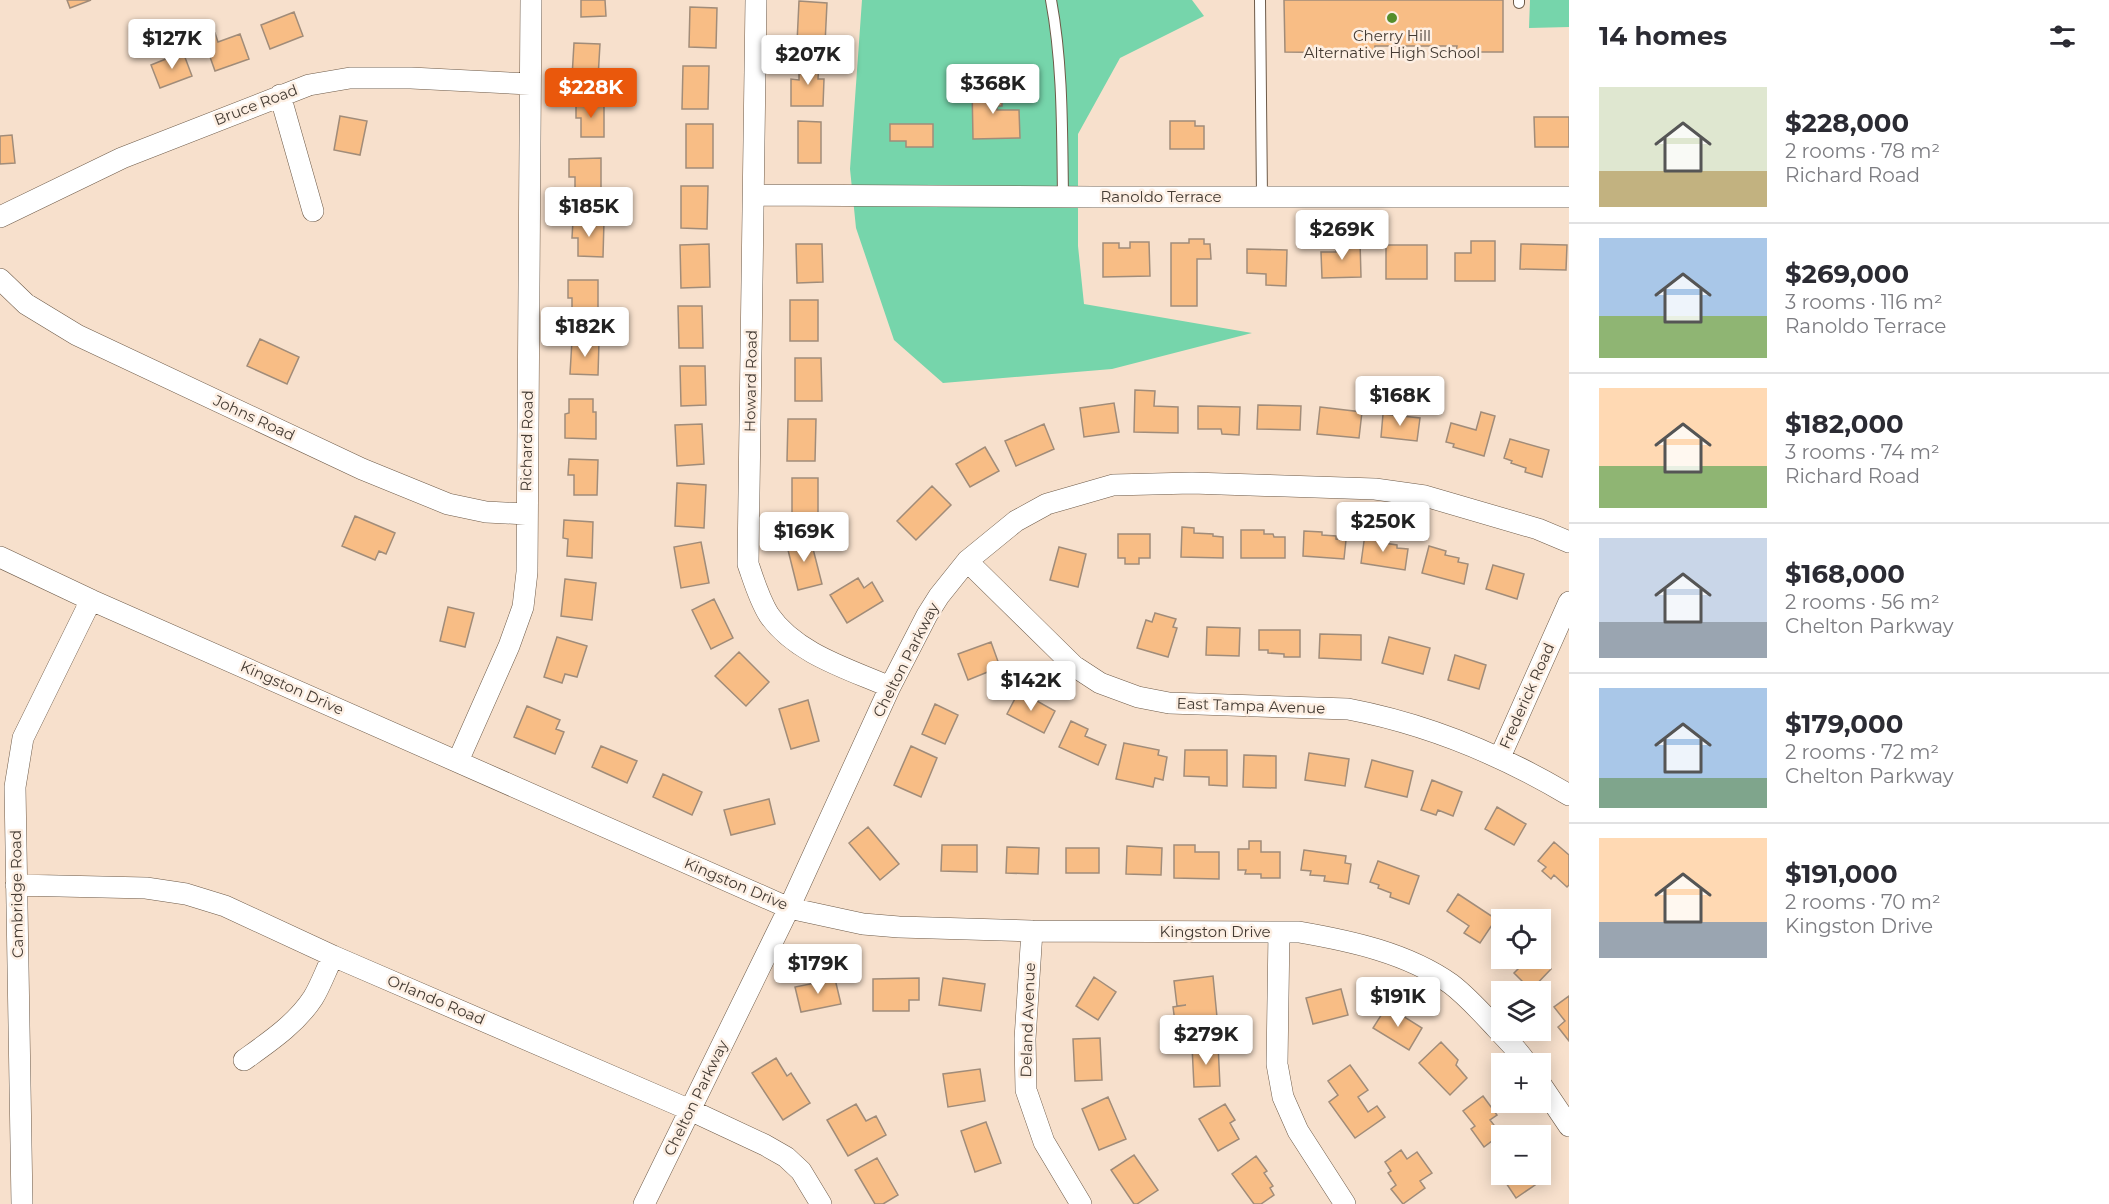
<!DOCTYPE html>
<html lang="en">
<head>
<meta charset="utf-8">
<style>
	body { margin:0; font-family:Montserrat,sans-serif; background:#f7f7f7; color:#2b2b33; height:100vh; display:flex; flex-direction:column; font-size:22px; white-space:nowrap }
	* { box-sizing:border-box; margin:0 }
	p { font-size:20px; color:#7c7c81 }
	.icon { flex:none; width:33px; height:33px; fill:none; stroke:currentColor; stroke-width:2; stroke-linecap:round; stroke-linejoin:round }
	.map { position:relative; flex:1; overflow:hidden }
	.details { display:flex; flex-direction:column; background:#fff; width:540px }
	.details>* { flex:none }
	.controls { position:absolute; left:1491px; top:909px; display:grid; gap:12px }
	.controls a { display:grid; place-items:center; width:60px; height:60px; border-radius:0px; background:#fff; box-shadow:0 3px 15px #0003; font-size:30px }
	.price { position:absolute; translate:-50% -51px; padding:0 14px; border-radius:6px; background:#fff; color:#222; font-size:20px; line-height:39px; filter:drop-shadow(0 2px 3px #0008) }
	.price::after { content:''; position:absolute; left:50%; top:36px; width:18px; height:14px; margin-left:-9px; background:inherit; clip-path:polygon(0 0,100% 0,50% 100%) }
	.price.on { background:#ea580c; color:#fff }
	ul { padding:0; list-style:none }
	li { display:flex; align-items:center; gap:18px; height:150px; padding:0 30px }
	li+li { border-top:2px solid #e1e1e2 }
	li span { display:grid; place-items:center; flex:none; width:168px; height:120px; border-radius:0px; color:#555 }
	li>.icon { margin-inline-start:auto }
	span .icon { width:72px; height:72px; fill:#fffc; stroke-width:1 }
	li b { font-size:26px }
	h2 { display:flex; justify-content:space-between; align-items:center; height:72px; padding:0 30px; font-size:26px }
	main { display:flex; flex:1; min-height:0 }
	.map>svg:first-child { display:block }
</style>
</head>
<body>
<main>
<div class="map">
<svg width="1569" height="1204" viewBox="0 0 1569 1204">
	<rect width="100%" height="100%" fill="#f7e0cc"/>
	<path fill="#76d5ab" d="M 862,0 L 1192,0 L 1204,16 L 1120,58 L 1078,134 L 1078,246 L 1084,304 L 1252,333 L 1112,369 L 943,383 L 894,340 L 856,228 L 850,169 Z
		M 1530,0 L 1569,0 L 1569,27 L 1529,28 Z"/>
	<path fill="#f8bd85" stroke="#a18c79" stroke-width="1.5" d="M 67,0 L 91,0 L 70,8 Z
		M 581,0 L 605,0 L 606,16 L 581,17 Z
		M 1284,0 L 1503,0 L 1503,52 L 1456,52 L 1457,46 L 1375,46 L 1374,53 L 1285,52 Z
		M 799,1 L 827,3 L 825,44 L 797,43 Z
		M 690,7 L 717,8 L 716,48 L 689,47 Z
		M 294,12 L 303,36 L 270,49 L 261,25 Z
		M 215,33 L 218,42 L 240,34 L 249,59 L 215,71 L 203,37 Z
		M 574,43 L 600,44 L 598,78 L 572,77 Z
		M 183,52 L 192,76 L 160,88 L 151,65 Z
		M 799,61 L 819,62 L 818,79 L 824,79 L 823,106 L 791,106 L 791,79 L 799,80 Z
		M 683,66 L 709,66 L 708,109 L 682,109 Z
		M 1002,84 L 1002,106 L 997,106 L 997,110 L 1019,110 L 1020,138 L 973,139 L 972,85 Z
		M 576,102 L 604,102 L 604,137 L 581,137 L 581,118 L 576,118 Z
		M 340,116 L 367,121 L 360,155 L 334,150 Z
		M 1534,117 L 1569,117 L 1569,147 L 1535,147 Z
		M 798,121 L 821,122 L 821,163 L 798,163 Z
		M 1170,121 L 1195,121 L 1195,126 L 1204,126 L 1204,149 L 1170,149 Z
		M 686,124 L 713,124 L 713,168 L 686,168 Z
		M 890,124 L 933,124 L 933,147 L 906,147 L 906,141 L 890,141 Z
		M 12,135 L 15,163 L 0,164 L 0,136 Z
		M 601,158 L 601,197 L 575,197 L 575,177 L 569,177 L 569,159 Z
		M 681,186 L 708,186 L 707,229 L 681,228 Z
		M 573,220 L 604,221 L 603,257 L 578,256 L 578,238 L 572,238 Z
		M 1189,239 L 1204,239 L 1204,244 L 1210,244 L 1211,259 L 1197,259 L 1197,306 L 1171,306 L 1171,243 L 1189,243 Z
		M 1360,241 L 1361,277 L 1322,278 L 1321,252 L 1336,252 L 1336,242 Z
		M 1471,241 L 1495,241 L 1495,281 L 1455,281 L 1455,253 L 1471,253 Z
		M 1130,242 L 1149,242 L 1150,276 L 1103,277 L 1103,243 L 1119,243 L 1119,248 L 1130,248 Z
		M 709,244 L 710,287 L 681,288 L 680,245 Z
		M 796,244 L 822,244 L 823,282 L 797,283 Z
		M 1521,244 L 1567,245 L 1566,270 L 1520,269 Z
		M 1386,245 L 1427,245 L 1427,279 L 1386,279 Z
		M 1247,249 L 1287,250 L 1286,286 L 1266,285 L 1266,274 L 1247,273 Z
		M 568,280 L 598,280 L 598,316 L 572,316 L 572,298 L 568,298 Z
		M 790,300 L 818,300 L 818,341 L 790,341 Z
		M 678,306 L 702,306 L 703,348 L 679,348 Z
		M 260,339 L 299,357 L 287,384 L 247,366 Z
		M 572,340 L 599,341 L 598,375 L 570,374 Z
		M 795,358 L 821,358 L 822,401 L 795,401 Z
		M 680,366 L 705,366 L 706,405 L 681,406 Z
		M 1135,390 L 1155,391 L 1154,406 L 1178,407 L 1178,433 L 1134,432 Z
		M 569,399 L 593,399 L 593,412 L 596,412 L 596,439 L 565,438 L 565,414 L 569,413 Z
		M 1114,403 L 1119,432 L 1084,437 L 1080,408 Z
		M 1258,405 L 1301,406 L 1300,430 L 1257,429 Z
		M 1198,406 L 1240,407 L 1239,435 L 1222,434 L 1221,429 L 1198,429 Z
		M 1320,407 L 1362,412 L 1359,438 L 1317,434 Z
		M 1481,412 L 1495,416 L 1484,456 L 1453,447 L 1454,444 L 1446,442 L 1451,423 L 1476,430 Z
		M 1383,414 L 1420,418 L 1417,441 L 1381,437 Z
		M 788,419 L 816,419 L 815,461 L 787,461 Z
		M 702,424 L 704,464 L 677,466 L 675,425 Z
		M 1044,424 L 1054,449 L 1016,466 L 1005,441 Z
		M 1510,439 L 1549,450 L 1542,477 L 1525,472 L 1526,468 L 1511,463 L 1512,461 L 1504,458 Z
		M 985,447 L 999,471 L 970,487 L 956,464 Z
		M 569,459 L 598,460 L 597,495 L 574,495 L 574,475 L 568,475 Z
		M 792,478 L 818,478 L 818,520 L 792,520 Z
		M 677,483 L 706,485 L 704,528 L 675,526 Z
		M 932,486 L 951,505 L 916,540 L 897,521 Z
		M 355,516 L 395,533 L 386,554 L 379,551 L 375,560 L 342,546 Z
		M 564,520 L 593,522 L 592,558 L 567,556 L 568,539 L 563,538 Z
		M 1182,527 L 1194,528 L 1194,533 L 1213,534 L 1213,536 L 1223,537 L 1223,558 L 1181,557 Z
		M 1241,530 L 1264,530 L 1264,534 L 1273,534 L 1274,537 L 1285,537 L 1285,558 L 1241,558 Z
		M 1304,531 L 1322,532 L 1322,535 L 1336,536 L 1336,539 L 1346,540 L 1344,559 L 1303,556 Z
		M 1118,534 L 1150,534 L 1150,558 L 1139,558 L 1139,564 L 1125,564 L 1125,558 L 1118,558 Z
		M 1365,534 L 1384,537 L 1384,543 L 1397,545 L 1397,548 L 1408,549 L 1405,570 L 1361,563 Z
		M 810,537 L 822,584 L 798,590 L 786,542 Z
		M 701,542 L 709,583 L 681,588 L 674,547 Z
		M 1429,546 L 1446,551 L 1445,555 L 1459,558 L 1458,562 L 1468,564 L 1464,584 L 1422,573 Z
		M 1059,547 L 1086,554 L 1078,587 L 1050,580 Z
		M 1493,565 L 1524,574 L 1517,599 L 1486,589 Z
		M 858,578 L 864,588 L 872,582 L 883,601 L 847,623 L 830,595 Z
		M 565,579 L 596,583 L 592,620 L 561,616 Z
		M 714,599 L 733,638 L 711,649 L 692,610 Z
		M 448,607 L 474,613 L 465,647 L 440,641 Z
		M 1155,613 L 1176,619 L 1173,627 L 1177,628 L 1168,657 L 1137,648 L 1146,620 L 1152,622 Z
		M 1207,627 L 1240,628 L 1239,656 L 1206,655 Z
		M 1259,630 L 1300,630 L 1300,657 L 1284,657 L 1284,654 L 1268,653 L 1268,650 L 1259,650 Z
		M 1320,634 L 1361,635 L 1361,660 L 1319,658 Z
		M 557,637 L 587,646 L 577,677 L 565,674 L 562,683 L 544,677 Z
		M 1389,637 L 1430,648 L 1423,674 L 1382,663 Z
		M 991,642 L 1000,667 L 968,680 L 958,654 Z
		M 739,652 L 769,682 L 746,706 L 715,676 Z
		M 1455,655 L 1486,665 L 1479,689 L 1448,680 Z
		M 1019,691 L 1055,711 L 1044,733 L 1007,714 Z
		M 808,700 L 819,741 L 791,749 L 779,709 Z
		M 935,704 L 958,715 L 945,744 L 922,734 Z
		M 527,706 L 560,720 L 556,729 L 564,732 L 555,754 L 514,737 Z
		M 1071,721 L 1088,729 L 1085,736 L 1106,745 L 1098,765 L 1059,747 Z
		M 1124,743 L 1159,750 L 1158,755 L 1167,757 L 1163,780 L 1155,778 L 1153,787 L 1116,779 Z
		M 601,746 L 637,761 L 627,783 L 592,767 Z
		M 911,746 L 937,758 L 921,797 L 894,785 Z
		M 1185,750 L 1227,750 L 1227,786 L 1209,785 L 1209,777 L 1184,776 Z
		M 1309,753 L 1349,759 L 1345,786 L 1305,780 Z
		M 1244,755 L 1276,756 L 1276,788 L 1243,787 Z
		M 1372,760 L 1413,771 L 1407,797 L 1365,787 Z
		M 663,774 L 702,792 L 692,815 L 653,797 Z
		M 1432,780 L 1462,792 L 1453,816 L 1438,810 L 1436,815 L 1421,810 Z
		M 769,799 L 775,824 L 731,835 L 724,810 Z
		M 1497,807 L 1526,824 L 1514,845 L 1485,829 Z
		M 868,827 L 899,864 L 880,880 L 849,843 Z
		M 1249,841 L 1261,841 L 1261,852 L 1280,852 L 1280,878 L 1261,878 L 1261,874 L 1245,874 L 1246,870 L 1238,870 L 1238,849 L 1249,849 Z
		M 1554,842 L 1569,855 L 1569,885 L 1567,887 L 1554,875 L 1551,879 L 1542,871 L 1546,867 L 1538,861 Z
		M 942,845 L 977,845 L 977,872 L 941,871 Z
		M 1174,845 L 1195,845 L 1195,852 L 1219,852 L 1219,879 L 1174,878 Z
		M 1127,846 L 1162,848 L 1161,875 L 1126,874 Z
		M 1007,847 L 1039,848 L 1038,874 L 1006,873 Z
		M 1066,848 L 1099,848 L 1099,873 L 1066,873 Z
		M 1304,850 L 1346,856 L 1345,863 L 1351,864 L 1348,884 L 1324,881 L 1325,876 L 1310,875 L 1311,871 L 1301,870 Z
		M 1378,861 L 1419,876 L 1409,904 L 1390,897 L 1391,893 L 1378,888 L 1379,885 L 1370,882 Z
		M 1458,894 L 1496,919 L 1480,943 L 1464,933 L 1469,926 L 1447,911 Z
		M 1511,958 L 1540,958 L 1551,969 L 1531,990 L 1514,973 L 1520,967 Z
		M 1213,976 L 1217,1017 L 1175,1022 L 1173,1007 L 1186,1005 L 1177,1006 L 1174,981 Z
		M 1094,977 L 1116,992 L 1098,1020 L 1076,1006 Z
		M 919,978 L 919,1000 L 909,1000 L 909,1011 L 873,1011 L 873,979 Z
		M 943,978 L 985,984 L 981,1011 L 939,1005 Z
		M 835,979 L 841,1004 L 801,1012 L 795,987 Z
		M 1341,989 L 1348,1015 L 1313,1024 L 1306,998 Z
		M 1569,996 L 1569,1041 L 1558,1027 L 1565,1021 L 1554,1007 Z
		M 1387,1006 L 1422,1028 L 1409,1050 L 1373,1028 Z
		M 1100,1038 L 1102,1080 L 1075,1081 L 1073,1039 Z
		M 1441,1042 L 1458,1060 L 1456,1065 L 1467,1078 L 1450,1095 L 1419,1063 Z
		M 1218,1044 L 1220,1086 L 1194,1087 L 1192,1046 Z
		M 776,1058 L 787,1076 L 791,1073 L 810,1103 L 783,1120 L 752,1073 Z
		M 1350,1065 L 1368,1090 L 1358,1097 L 1368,1112 L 1377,1106 L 1385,1117 L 1355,1138 L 1329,1102 L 1338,1095 L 1328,1081 Z
		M 980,1069 L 985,1101 L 948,1107 L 943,1074 Z
		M 1483,1096 L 1497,1115 L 1490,1120 L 1501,1134 L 1484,1147 L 1471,1129 L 1475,1126 L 1463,1111 Z
		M 1108,1097 L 1126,1139 L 1099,1150 L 1082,1109 Z
		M 856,1104 L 866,1121 L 876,1116 L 886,1135 L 848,1156 L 827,1120 Z
		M 1225,1104 L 1235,1120 L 1230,1123 L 1239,1139 L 1218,1151 L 1199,1119 Z
		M 986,1122 L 1001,1163 L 975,1172 L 961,1131 Z
		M 1401,1150 L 1407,1159 L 1417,1152 L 1432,1173 L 1420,1181 L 1425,1188 L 1403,1204 L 1391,1189 L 1396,1185 L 1388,1173 L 1391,1171 L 1385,1162 Z
		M 1134,1155 L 1158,1190 L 1137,1204 L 1134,1204 L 1111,1170 Z
		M 1256,1156 L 1267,1171 L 1264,1173 L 1273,1186 L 1270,1188 L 1274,1195 L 1261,1204 L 1254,1204 L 1232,1174 Z
		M 877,1158 L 898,1195 L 883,1204 L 875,1204 L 855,1170 Z
		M 1506,1174 L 1528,1174 L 1535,1185 L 1516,1198 L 1504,1180 L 1508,1177 Z"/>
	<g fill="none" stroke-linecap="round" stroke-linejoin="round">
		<defs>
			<path id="service" d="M 1051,0 C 1063,64 1062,132 1063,197
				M 1260,0 L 1262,197
				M 1519,3 L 1519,0"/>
			<path id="minor" d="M 756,0 L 748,564 C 754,581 759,599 769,615 C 796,654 849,669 890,687
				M 280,95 L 313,211
				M 754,195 L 1093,197 L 1569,197
				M 0,217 L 122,158 L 309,85 L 350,78 L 411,78 L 530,84
				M 0,279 L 26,304 L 77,335 L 362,469 L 448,504 L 486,512 L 526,514
				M 0,557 L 91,600 L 789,908 L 863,924 L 899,927 L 1032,931 L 1299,932 C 1351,941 1407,953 1451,984 C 1468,997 1482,1013 1497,1029 C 1507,1040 1519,1051 1527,1064
				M 967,561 L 1074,666 L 1100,683 L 1138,697 L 1169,703 L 1348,709 C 1427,724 1500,754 1569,795
				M 1500,757 L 1569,602
				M 458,761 L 509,646 L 523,607 L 527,572 L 531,0
				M 16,885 L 146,888 L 186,894 L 225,906 L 333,956 L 690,1110 L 765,1145 L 786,1157 L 801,1171 L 821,1204
				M 1032,931 L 1025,1039 L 1026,1090 L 1044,1142 L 1081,1204
				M 1279,932 L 1277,1064 L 1283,1097 L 1298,1131 L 1345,1204
				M 244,1060 C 269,1042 296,1024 313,998 C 321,985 326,970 333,956
				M 1540,1083 L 1569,1126
				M 22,1204 L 15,787 L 23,738 L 91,600
				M 644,1204 L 789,908 L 890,687 L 927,615 L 939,596 L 967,561 L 1016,521 L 1047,504 L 1113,485 L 1192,483 L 1375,489 L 1425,496 L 1538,529 L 1569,542"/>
		</defs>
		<use href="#service" stroke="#6d5a48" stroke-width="12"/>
		<use href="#minor" stroke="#6d5a48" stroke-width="22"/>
		<use href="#service" stroke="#fff" stroke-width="10"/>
		<use href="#minor" stroke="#fff" stroke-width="21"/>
	</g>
	<circle fill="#558e2b" stroke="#fdefe3" stroke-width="2" cx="1392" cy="18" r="6"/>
	<g text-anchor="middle" stroke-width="5" stroke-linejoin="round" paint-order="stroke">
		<g font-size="15" fill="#443b33" stroke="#fdefe3">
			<text x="1392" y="41">Cherry Hill<tspan x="1392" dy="17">Alternative High School</tspan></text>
		</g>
		<g font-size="15" fill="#443b33" stroke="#fdefe3">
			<text transform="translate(256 105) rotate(-21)" y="5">Bruce Road</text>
			<text x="1161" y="202">Ranoldo Terrace</text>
			<text transform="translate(751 381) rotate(-89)" y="5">Howard Road</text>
			<text transform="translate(254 418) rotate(25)" y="5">Johns Road</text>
			<text transform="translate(527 441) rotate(-89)" y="5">Richard Road</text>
			<text transform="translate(906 660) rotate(-63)" y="5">Chelton Parkway</text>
			<text transform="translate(292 688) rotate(24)" y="5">Kingston Drive</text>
			<text transform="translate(1527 696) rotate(-66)" y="5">Frederick Road</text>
			<text transform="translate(1251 706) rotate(2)" y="5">East Tampa Avenue</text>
			<text transform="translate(736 884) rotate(23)" y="5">Kingston Drive</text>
			<text transform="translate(17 894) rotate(-91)" y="5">Cambridge Road</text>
			<text x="1215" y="937">Kingston Drive</text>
			<text transform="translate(436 1000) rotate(23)" y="5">Orlando Road</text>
			<text transform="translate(1028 1020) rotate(-88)" y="5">Deland Avenue</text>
			<text transform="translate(696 1098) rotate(-64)" y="5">Chelton Parkway</text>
		</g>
	</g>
</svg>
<div class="controls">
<a><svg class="icon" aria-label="locate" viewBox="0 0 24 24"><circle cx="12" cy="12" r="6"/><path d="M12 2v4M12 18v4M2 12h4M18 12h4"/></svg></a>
<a><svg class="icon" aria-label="layers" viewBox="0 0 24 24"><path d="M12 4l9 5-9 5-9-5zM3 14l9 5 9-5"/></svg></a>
<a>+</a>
<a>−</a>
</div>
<b class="price" style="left:172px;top:70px">$127K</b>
<b class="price" style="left:808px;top:86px">$207K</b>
<b class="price" style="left:993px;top:115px">$368K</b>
<b class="price on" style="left:591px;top:119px">$228K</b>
<b class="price" style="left:589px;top:238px">$185K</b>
<b class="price" style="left:1342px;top:261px">$269K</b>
<b class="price" style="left:585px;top:358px">$182K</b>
<b class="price" style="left:1400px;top:427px">$168K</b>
<b class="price" style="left:1383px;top:553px">$250K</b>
<b class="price" style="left:804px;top:563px">$169K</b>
<b class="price" style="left:1031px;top:712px">$142K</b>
<b class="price" style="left:818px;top:995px">$179K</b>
<b class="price" style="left:1398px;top:1028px">$191K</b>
<b class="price" style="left:1206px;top:1066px">$279K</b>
</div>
<section class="details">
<h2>14 homes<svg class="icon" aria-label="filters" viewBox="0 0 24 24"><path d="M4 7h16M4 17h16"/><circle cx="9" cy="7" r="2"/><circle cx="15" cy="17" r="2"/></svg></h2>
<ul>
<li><span style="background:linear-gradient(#dfe7d0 70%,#c2b280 0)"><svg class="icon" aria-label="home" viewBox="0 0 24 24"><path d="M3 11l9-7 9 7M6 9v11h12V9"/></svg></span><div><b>$228,000</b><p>2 rooms · 78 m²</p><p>Richard Road</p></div></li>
<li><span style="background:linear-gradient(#a9c7e8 65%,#8fb573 0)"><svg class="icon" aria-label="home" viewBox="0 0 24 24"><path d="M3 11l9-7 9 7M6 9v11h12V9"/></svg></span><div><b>$269,000</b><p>3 rooms · 116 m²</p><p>Ranoldo Terrace</p></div></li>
<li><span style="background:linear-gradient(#ffd9b3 65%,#8fb573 0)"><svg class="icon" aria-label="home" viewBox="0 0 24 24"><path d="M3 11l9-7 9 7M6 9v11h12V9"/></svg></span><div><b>$182,000</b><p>3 rooms · 74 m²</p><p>Richard Road</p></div></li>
<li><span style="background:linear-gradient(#c9d6e8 70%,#9aa5b1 0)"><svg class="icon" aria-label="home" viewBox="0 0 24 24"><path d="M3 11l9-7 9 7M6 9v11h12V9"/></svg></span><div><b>$168,000</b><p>2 rooms · 56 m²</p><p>Chelton Parkway</p></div></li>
<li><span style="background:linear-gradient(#a9c7e8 75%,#7fa58c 0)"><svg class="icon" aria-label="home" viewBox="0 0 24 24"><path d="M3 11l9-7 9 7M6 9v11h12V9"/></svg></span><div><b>$179,000</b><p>2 rooms · 72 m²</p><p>Chelton Parkway</p></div></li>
<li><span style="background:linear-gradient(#ffd9b3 70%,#9aa5b1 0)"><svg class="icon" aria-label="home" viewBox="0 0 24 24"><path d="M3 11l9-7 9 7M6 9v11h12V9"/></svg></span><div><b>$191,000</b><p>2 rooms · 70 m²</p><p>Kingston Drive</p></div></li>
</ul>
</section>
</main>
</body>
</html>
